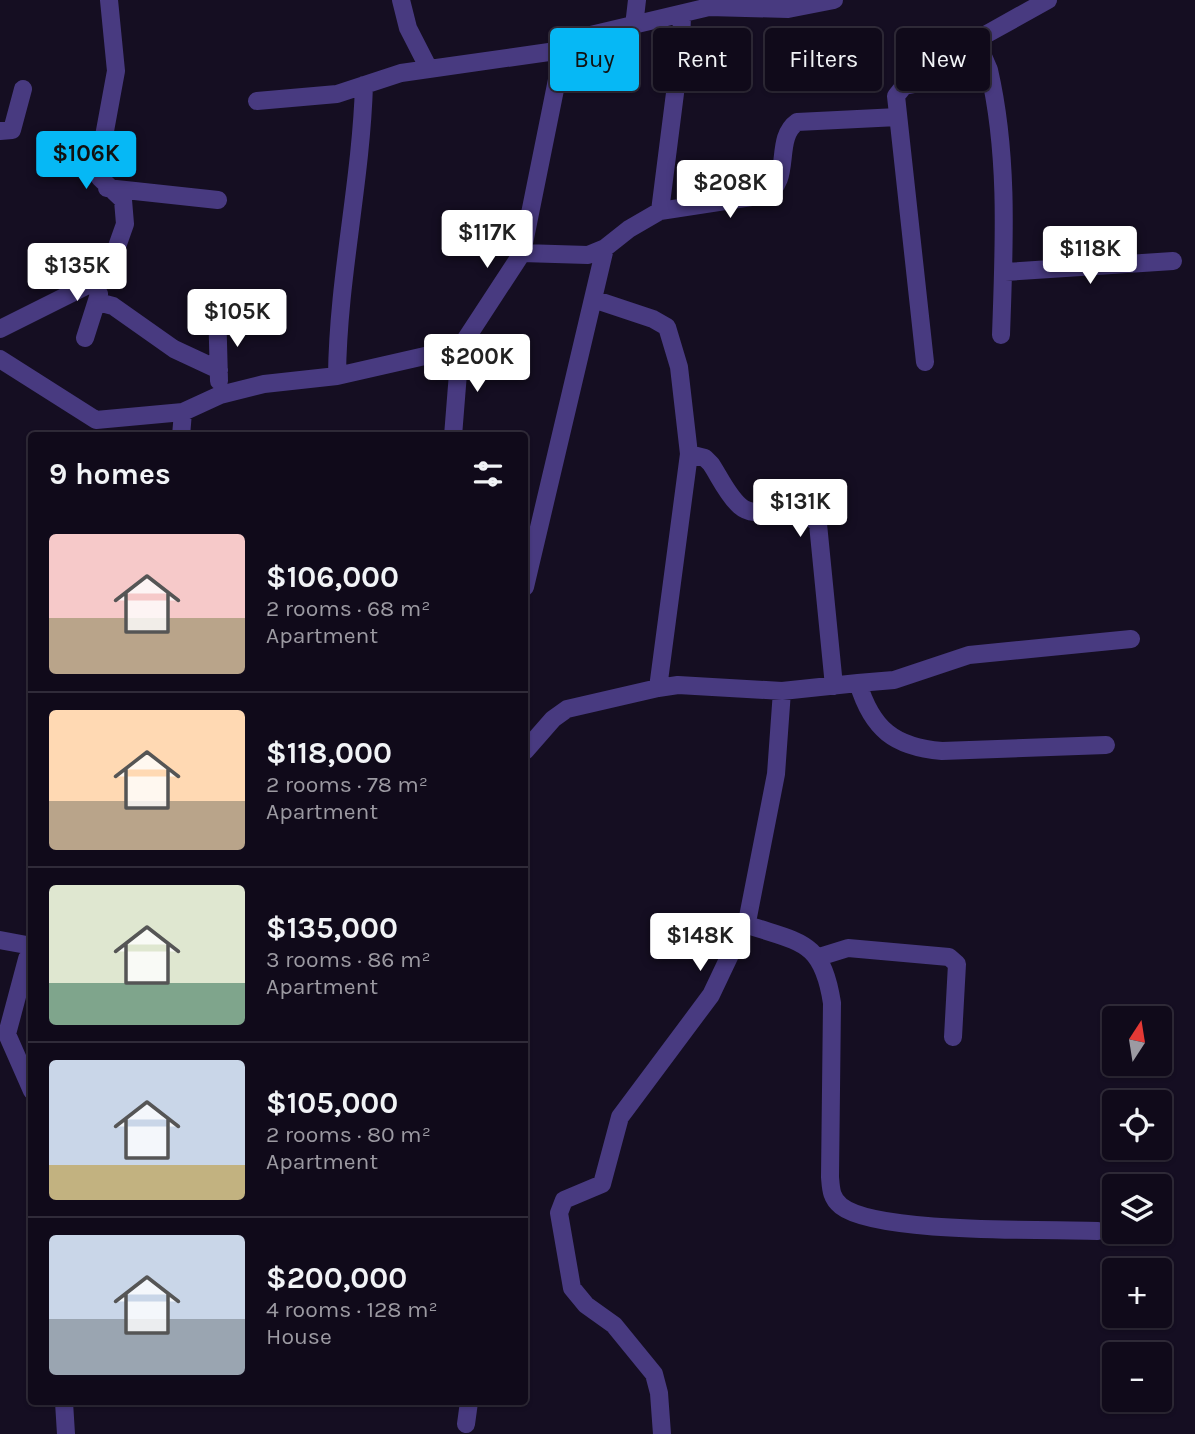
<!DOCTYPE html>
<html lang="en">
<head>
<meta charset="utf-8">
<style>
	body { margin:0; font-family:Karla,sans-serif; background:#1e1827; color:#f1f3f6; height:100vh; display:flex; flex-direction:column; font-size:26px; white-space:nowrap }
	* { box-sizing:border-box; margin:0 }
	p { font-size:23px; color:#9c9aa2 }
	.icon { flex:none; width:38px; height:38px; fill:none; stroke:currentColor; stroke-width:2; stroke-linecap:round; stroke-linejoin:round }
	.map { position:relative; flex:1; overflow:hidden }
	.side { position:absolute; left:28px; top:432px; width:500px; height:973px; display:flex; flex-direction:column; background:#100a1a; border-radius:7px; box-shadow:0 2px 5px #0004,0 0 0 2px #302b39 }
	.side>* { flex:none }
	.hud { position:absolute; left:550px; top:28px; width:539px; height:63px; display:flex; gap:14px }
	.needle { width:46px; rotate:12deg }
	.buttons { position:absolute; left:1102px; top:1006px; display:grid; gap:14px }
	.buttons a { display:grid; place-items:center; width:70px; height:70px; border-radius:7px; background:#100a1a; box-shadow:0 2px 5px #0004,0 0 0 2px #302b39; font-size:35px }
	.price { position:absolute; translate:-50% -60px; padding:0 16px; border-radius:7px; background:#fff; color:#222; font-size:23px; line-height:46px; filter:drop-shadow(0 2px 4px #0008) }
	.price::after { content:''; position:absolute; left:50%; top:42px; width:21px; height:16px; margin-left:-10px; background:inherit; clip-path:polygon(0 0,100% 0,50% 100%) }
	.price.on { background:#06b8f5; color:#111 }
	ul { padding:0; list-style:none }
	li { display:flex; align-items:center; gap:21px; height:175px; padding:0 21px }
	li+li { border-top:2px solid #302b39 }
	li span { display:grid; place-items:center; flex:none; width:196px; height:140px; border-radius:7px; color:#555 }
	li>.icon { margin-inline-start:auto }
	span .icon { width:84px; height:84px; fill:#fffc; stroke-width:1 }
	li b { font-size:30px }
	h2 { display:flex; justify-content:space-between; align-items:center; height:84px; padding:0 21px; font-size:30px }
	.tag { padding:0 24px; border-radius:7px; background:#100a1a; box-shadow:0 2px 5px #0004,0 0 0 2px #302b39; font-size:24px; line-height:63px }
	.tag.on { background:#06b8f5; color:#111 }
	.map>svg:first-child { display:block }
</style>
</head>
<body>
<div class="map">
<svg width="1195" height="1434" viewBox="0 0 1195 1434">
	<rect width="100%" height="100%" fill="#150e22"/>
	<g fill="none" stroke-linecap="round" stroke-linejoin="round">
		<path stroke="#483a80" stroke-width="18" d="M 401,0 L 408,28 L 429,69
			M 634,26 L 637,0
			M 989,70 C 1009,157 1004,247 1001,335
			M 257,101 L 337,94 L 401,73 L 563,50
			M 0,131 L 12,130 L 23,89
			M 107,188 L 218,200
			M 660,211 L 681,46 L 682,14
			M 522,253 L 588,255 L 605,248 L 629,229 L 660,211 L 765,195 C 793,181 773,139 797,122 L 898,117
			M 1005,272 L 1173,261
			M 593,299 L 653,319 L 667,327 L 679,367 L 689,454 L 658,688
			M 98,302 L 113,306 L 174,349 L 219,370
			M 217,304 L 219,381
			M 0,329 L 92,283 L 102,273 L 114,255 L 125,224 L 123,200 L 100,178 L 100,158 L 116,71 L 109,0
			M 85,338 L 99,294
			M 0,359 L 96,420 L 183,412 L 220,395 L 264,384 L 337,376 L 460,348 L 522,253 L 563,50 L 578,38 L 709,7 L 788,9 L 834,0
			M 925,362 L 896,96 L 904,86 L 989,70 L 980,49 L 985,35 L 1048,0
			M 337,376 C 338,278 361,183 364,85
			M 181,436 L 183,412
			M 453,436 L 460,348
			M 689,454 L 705,458 L 711,464 C 719,476 728,496 740,506 C 760,524 792,494 818,524 L 834,686
			M 525,587 L 605,248
			M 858,683 C 872,729 894,747 942,751 L 1106,745
			M 525,751 L 553,719 L 567,709 L 658,688 L 678,685 L 782,691 L 858,683 L 894,680 L 969,655 L 1131,639
			M 745,924 C 800,943 822,939 832,1003 L 830,1177 C 831,1189 831,1198 841,1206 C 876,1234 1046,1229 1098,1231
			M 0,940 L 32,946
			M 32,956 L 27,959 L 7,1034 L 32,1091
			M 819,957 L 848,948 L 949,957 L 957,964 L 953,1037
			M 64,1402 L 66,1434
			M 466,1424 L 469,1402
			M 662,1434 L 659,1393 L 654,1374 L 614,1325 L 586,1305 L 572,1288 L 559,1213 L 564,1200 L 602,1184 L 620,1117 L 711,995 L 748,917 L 776,774 L 782,691"/>
	</g>
</svg>
<div class="buttons">
<a><svg class="needle" viewBox="-14 -14 28 28"><path d="M0-13l5 13h-10z" fill="#e53935"/><path d="M0 13l5-13h-10z" fill="#9c9aa2"/></svg></a>
<a><svg class="icon" aria-label="locate" viewBox="0 0 24 24"><circle cx="12" cy="12" r="6"/><path d="M12 2v4M12 18v4M2 12h4M18 12h4"/></svg></a>
<a><svg class="icon" aria-label="layers" viewBox="0 0 24 24"><path d="M12 4l9 5-9 5-9-5zM3 14l9 5 9-5"/></svg></a>
<a>+</a>
<a>−</a>
</div>
<b class="price on" style="left:86px;top:191px">$106K</b>
<b class="price" style="left:730px;top:220px">$208K</b>
<b class="price" style="left:487px;top:270px">$117K</b>
<b class="price" style="left:1090px;top:286px">$118K</b>
<b class="price" style="left:77px;top:303px">$135K</b>
<b class="price" style="left:237px;top:349px">$105K</b>
<b class="price" style="left:477px;top:394px">$200K</b>
<b class="price" style="left:800px;top:539px">$131K</b>
<b class="price" style="left:700px;top:973px">$148K</b>
<div class="hud">
<a class="tag on">Buy</a>
<a class="tag">Rent</a>
<a class="tag">Filters</a>
<a class="tag">New</a>
</div>
<section class="side">
<h2>9 homes<svg class="icon" aria-label="filters" viewBox="0 0 24 24"><path d="M4 7h16M4 17h16"/><circle cx="9" cy="7" r="2"/><circle cx="15" cy="17" r="2"/></svg></h2>
<ul>
<li><span style="background:linear-gradient(#f6c9c9 60%,#b9a48a 0)"><svg class="icon" aria-label="home" viewBox="0 0 24 24"><path d="M3 11l9-7 9 7M6 9v11h12V9"/></svg></span><div><b>$106,000</b><p>2 rooms · 68 m²</p><p>Apartment</p></div></li>
<li><span style="background:linear-gradient(#ffd9b3 65%,#b9a48a 0)"><svg class="icon" aria-label="home" viewBox="0 0 24 24"><path d="M3 11l9-7 9 7M6 9v11h12V9"/></svg></span><div><b>$118,000</b><p>2 rooms · 78 m²</p><p>Apartment</p></div></li>
<li><span style="background:linear-gradient(#dfe7d0 70%,#7fa58c 0)"><svg class="icon" aria-label="home" viewBox="0 0 24 24"><path d="M3 11l9-7 9 7M6 9v11h12V9"/></svg></span><div><b>$135,000</b><p>3 rooms · 86 m²</p><p>Apartment</p></div></li>
<li><span style="background:linear-gradient(#c9d6e8 75%,#c2b280 0)"><svg class="icon" aria-label="home" viewBox="0 0 24 24"><path d="M3 11l9-7 9 7M6 9v11h12V9"/></svg></span><div><b>$105,000</b><p>2 rooms · 80 m²</p><p>Apartment</p></div></li>
<li><span style="background:linear-gradient(#c9d6e8 60%,#9aa5b1 0)"><svg class="icon" aria-label="home" viewBox="0 0 24 24"><path d="M3 11l9-7 9 7M6 9v11h12V9"/></svg></span><div><b>$200,000</b><p>4 rooms · 128 m²</p><p>House</p></div></li>
</ul>
</section>
</div>
</body>
</html>
